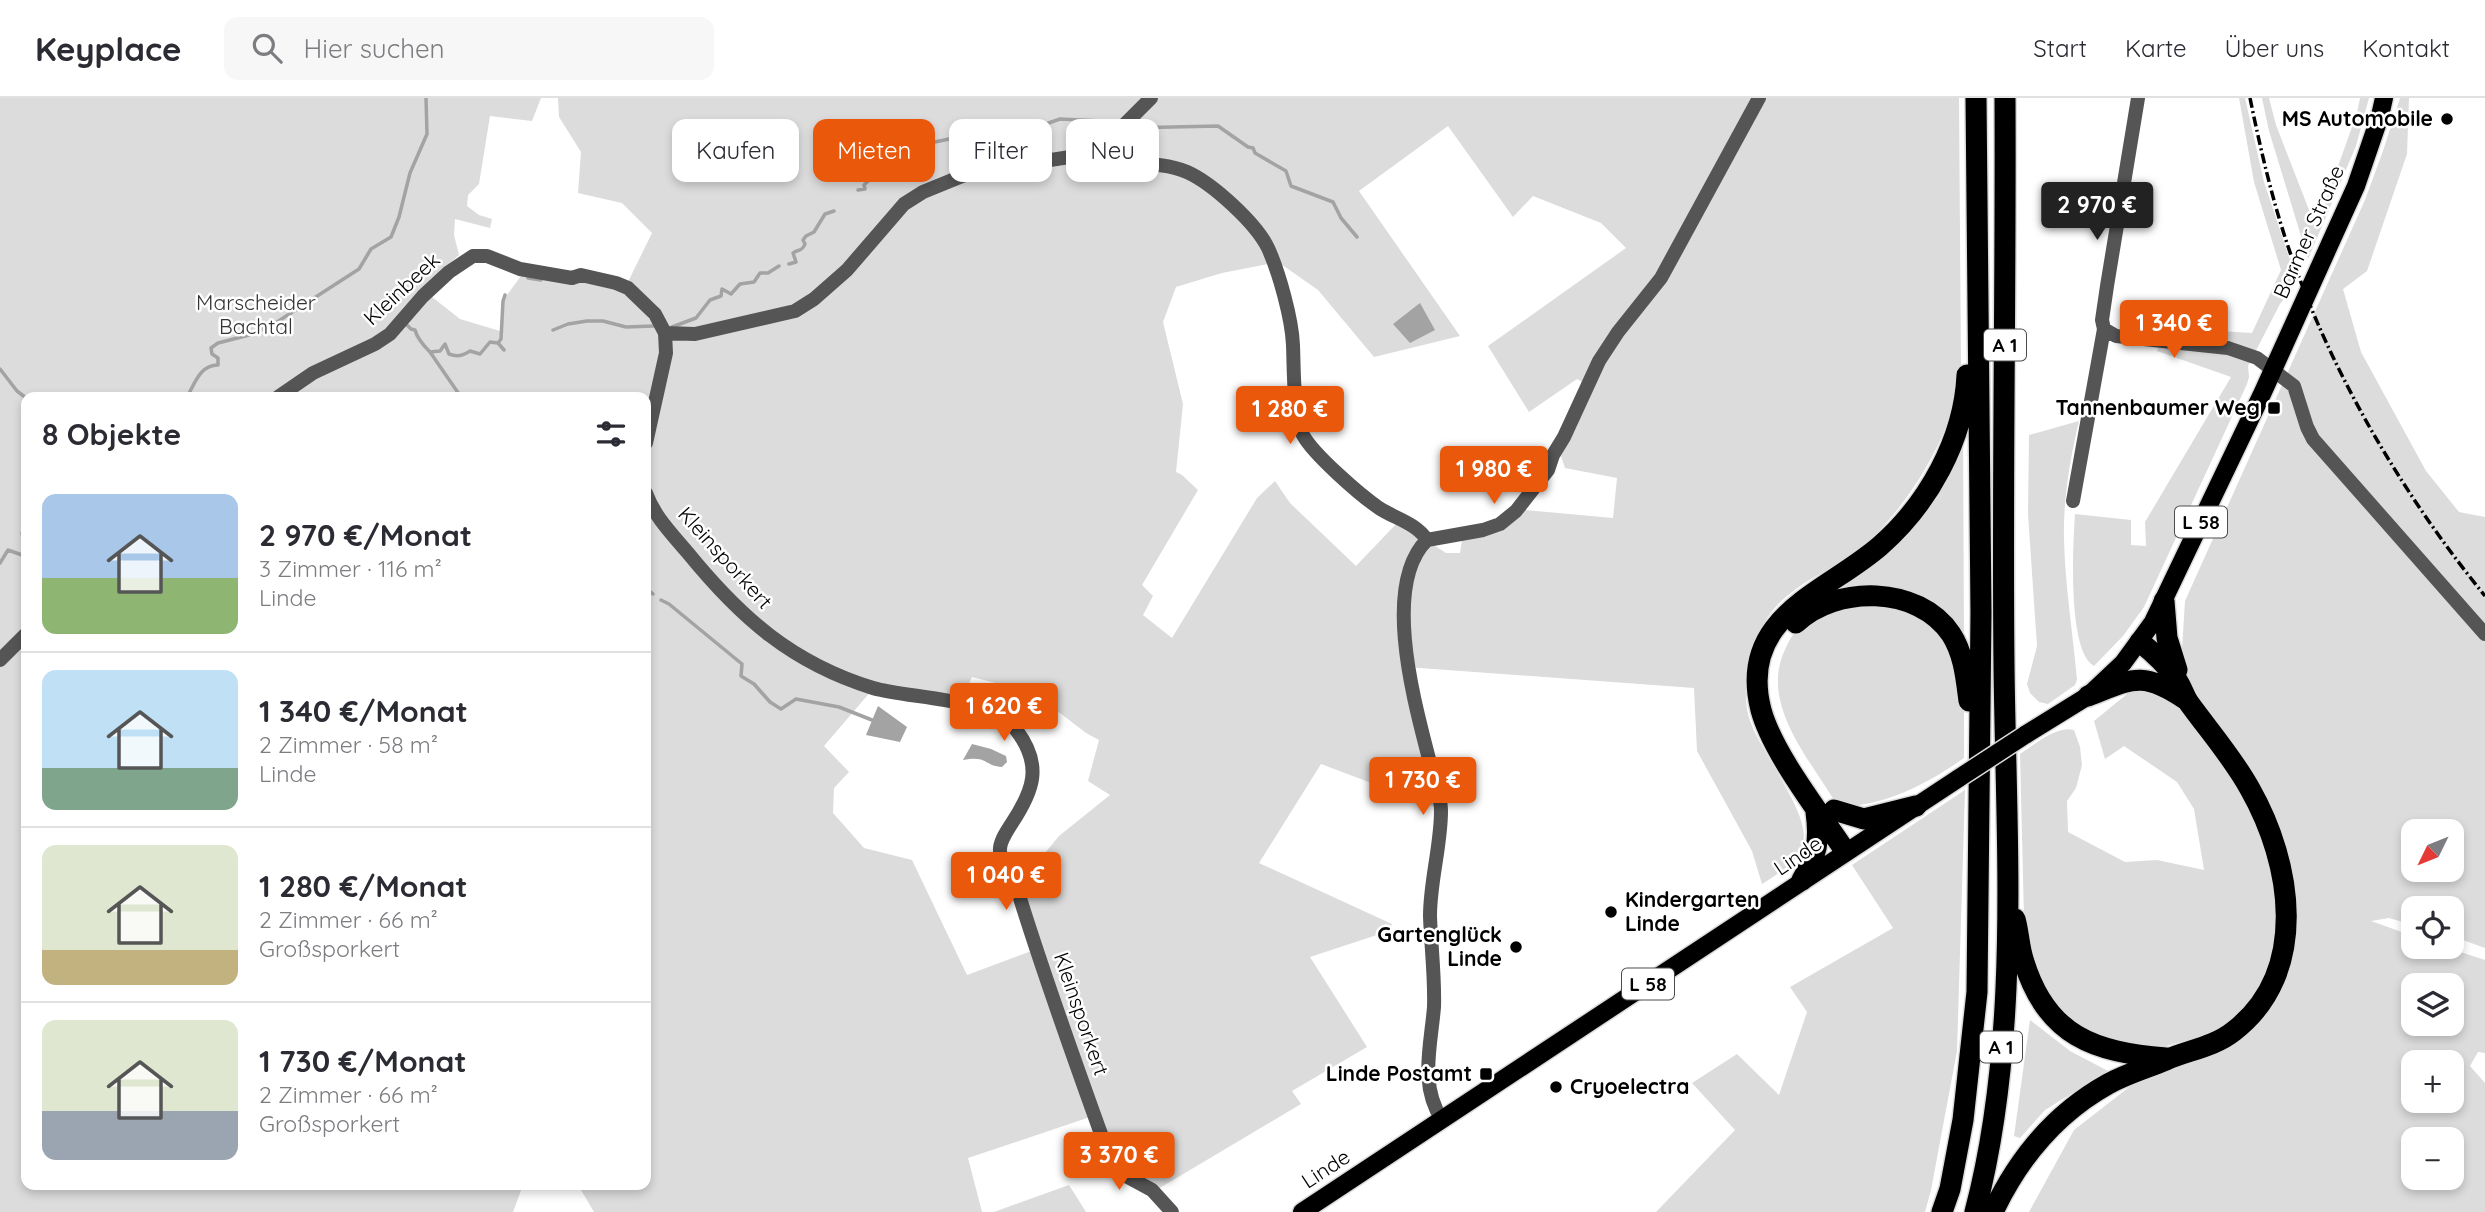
<!DOCTYPE html>
<html lang="de">
<head>
<meta charset="utf-8">
<style>
	body { margin:0; font-family:Quicksand,sans-serif; background:#f7f7f7; color:#2b2b33; height:100vh; display:flex; flex-direction:column; font-size:26px; white-space:nowrap }
	* { box-sizing:border-box; margin:0 }
	p { font-size:23px; color:#7c7c81 }
	.icon { flex:none; width:38px; height:38px; fill:none; stroke:currentColor; stroke-width:2; stroke-linecap:round; stroke-linejoin:round }
	.map { position:relative; flex:1; overflow:hidden }
	.drawer { position:absolute; left:21px; top:294px; width:630px; height:798px; display:flex; flex-direction:column; background:#fff; border-radius:14px; box-shadow:0 4px 10px #0003 }
	.drawer>* { flex:none }
	.guide { position:absolute; left:672px; top:21px; width:665px; height:63px; display:flex; gap:14px }
	.needle { width:46px; rotate:227deg }
	.fabs { position:absolute; left:2401px; top:721px; display:grid; gap:14px }
	.fabs a { display:grid; place-items:center; width:63px; height:63px; border-radius:14px; background:#fff; box-shadow:0 4px 10px #0003; font-size:35px }
	.price { position:absolute; translate:-50% -60px; padding:0 16px; border-radius:7px; background:#ea580c; color:#fff; font-size:23px; line-height:46px; filter:drop-shadow(0 2px 4px #0008) }
	.price::after { content:''; position:absolute; left:50%; top:42px; width:21px; height:16px; margin-left:-10px; background:inherit; clip-path:polygon(0 0,100% 0,50% 100%) }
	.price.on { background:#222; color:#fff }
	ul { padding:0; list-style:none }
	li { display:flex; align-items:center; gap:21px; height:175px; padding:0 21px }
	li+li { border-top:2px solid #e1e1e2 }
	li span { display:grid; place-items:center; flex:none; width:196px; height:140px; border-radius:14px; color:#555 }
	li>.icon { margin-inline-start:auto }
	span .icon { width:84px; height:84px; fill:#fffc; stroke-width:1 }
	li b { font-size:30px }
	h2 { display:flex; justify-content:space-between; align-items:center; height:84px; padding:0 21px; font-size:30px }
	.pill { padding:0 24px; border-radius:14px; background:#fff; box-shadow:0 4px 10px #0003; font-size:24px; line-height:63px }
	.pill.on { background:#ea580c; color:#fff }
	header { display:flex; align-items:center; gap:42px; box-sizing:border-box; height:98px; padding:0 35px; background:#fff; border-bottom:2px solid #e1e1e2 }
	header strong { font-size:33px }
	nav { display:flex; gap:38px; margin-inline-start:auto; font-size:24px }
	.search { width:490px; height:63px; background:#f7f7f7; display:flex; align-items:center; gap:18px; box-sizing:border-box; padding:0 24px; border-radius:14px; color:#7c7c81; font-size:26px }
	.map>svg:first-child { display:block }
</style>
</head>
<body>
<header>
<strong>Keyplace</strong>
<div class="search"><svg class="icon" aria-label="search" viewBox="0 0 24 24"><circle cx="10" cy="10" r="6"/><path d="M15 15l6 6"/></svg>Hier suchen</div>
<nav><a>Start</a><a>Karte</a><a>Über uns</a><a>Kontakt</a></nav>
</header>
<div class="map">
<svg width="2485" height="1114" viewBox="0 0 2485 1114">
	<rect width="100%" height="100%" fill="#fff"/>
	<path fill="#dcdcdc" fill-rule="evenodd" d="M 0,0 L 541,0 L 532,23 L 490,18 L 479,86 L 468,97 L 467,108 L 479,117 L 492,121 L 490,130 L 455,121 L 454,137 L 459,157 L 422,191 L 460,221 L 500,233 L 504,201 L 521,178 L 581,184 L 624,192 L 652,135 L 622,105 L 578,95 L 581,54 L 559,19 L 558,0 L 1959,0 L 1961,273 C 1958,285 1957,298 1953,309 C 1937,361 1896,425 1852,456 C 1810,485 1771,494 1754,548 C 1747,570 1743,592 1748,616 C 1756,650 1812,715 1803,746 C 1797,765 1778,776 1762,786 L 1752,753 L 1697,653 L 1694,590 L 1406,569 L 1435,709 L 1321,666 L 1259,765 L 1392,826 L 1389,833 L 1310,859 L 1367,949 L 1292,993 L 1301,1006 L 1158,1091 C 1118,1066 1116,1059 1099,1016 L 968,1060 L 982,1114 L 594,1114 L 578,1087 L 646,1087 L 646,299 L 26,299 L 26,1087 L 523,1087 L 513,1114 L 0,1114 ZM 1448,28 L 1513,119 L 1533,98 L 1601,125 L 1626,150 L 1488,248 L 1529,314 L 1577,281 L 1592,289 L 1561,358 L 1565,370 L 1617,380 L 1613,420 L 1525,412 C 1503,432 1492,438 1462,442 L 1460,455 L 1446,455 L 1398,424 L 1356,468 L 1290,405 L 1275,383 L 1257,400 L 1172,540 L 1143,517 L 1153,498 L 1142,487 L 1198,392 L 1182,377 L 1176,374 L 1183,306 L 1163,224 L 1176,189 L 1222,175 L 1278,164 L 1318,192 L 1374,259 L 1460,238 L 1359,93 ZM 972,579 L 1034,595 L 1086,635 L 1099,642 L 1088,683 L 1110,697 L 1059,738 L 1021,784 L 1042,849 L 967,877 L 912,762 L 864,750 L 833,715 L 834,690 L 849,674 L 824,648 L 872,592 L 959,608 Z
		M 2239,0 L 2245,0 L 2264,84 L 2297,183 L 2280,206 L 2248,268 L 2249,279 L 2247,286 L 2144,509 L 2123,538 L 2094,568 C 2067,554 2073,445 2075,416 L 2131,422 L 2131,447 L 2146,448 L 2145,424 L 2231,279 L 2157,253 L 2158,250 L 2187,237 L 2188,231 L 2252,235 L 2281,172 L 2254,84 Z
		M 2262,0 L 2269,0 L 2276,27 L 2316,130 L 2357,15 L 2360,0 L 2369,0 L 2356,48 L 2308,161 L 2269,33 Z
		M 2400,0 L 2409,0 L 2407,56 L 2367,173 L 2343,191 L 2361,254 L 2426,373 L 2459,414 L 2485,419 L 2485,850 L 2452,838 L 2452,810 L 2413,810 L 2413,827 L 2389,820 L 2371,823 L 2413,838 L 2413,849 L 2445,849 L 2485,862 L 2485,955 L 2478,954 L 2470,968 L 2485,985 L 2485,1114 L 2029,1114 L 2074,1032 L 2191,941 L 2166,948 L 2140,949 L 2110,945 L 2064,920 L 2038,879 L 2024,820 L 2020,656 C 2034,647 2057,627 2074,632 L 2080,649 L 2082,667 L 2076,690 L 2067,703 L 2068,734 L 2125,764 L 2157,762 L 2204,772 L 2194,711 L 2177,684 L 2124,648 L 2105,661 L 2094,623 L 2182,551 L 2185,503 L 2365,102 L 2383,53 ZM 2413,733 L 2452,733 L 2452,772 L 2413,772 ZM 2413,887 L 2452,887 L 2452,926 L 2413,926 ZM 2413,964 L 2452,964 L 2452,1003 L 2413,1003 ZM 2413,1041 L 2452,1041 L 2452,1080 L 2413,1080 Z
		M 1963,323 L 1964,547 C 1952,526 1938,509 1915,499 C 1847,469 1759,520 1768,598 C 1773,640 1819,696 1842,732 L 1838,735 C 1815,700 1787,665 1771,626 C 1763,606 1761,584 1766,563 C 1780,504 1846,487 1886,448 C 1923,413 1947,371 1963,323 Z
		M 2079,323 C 2070,361 2063,402 2064,441 C 2065,488 2073,535 2077,582 L 2075,587 L 2048,606 L 2039,604 L 2030,595 L 2027,586 L 2037,548 L 2028,416 L 2029,337 Z
		M 1849,504 L 1913,511 L 1943,534 L 1964,591 L 1964,660 C 1933,682 1896,702 1859,707 L 1855,714 L 1838,705 L 1832,699 C 1807,658 1763,607 1783,556 C 1787,548 1790,538 1797,533 C 1813,521 1833,513 1849,504 Z
		M 1965,692 L 1957,953 L 1931,1092 L 1925,1114 L 1656,1114 L 1735,1032 L 1692,985 L 1737,956 L 1779,997 L 1807,914 L 1790,889 L 1893,830 L 1852,767 Z
		M 2030,922 L 2070,953 L 2108,973 L 2045,1012 L 2020,1040 L 2014,1038 Z
		M 1069,1087 L 1086,1114 L 994,1114 Z"/>
	<path fill="#a3a3a3" d="M 1420,205 L 1435,232 L 1410,245 L 1393,226 Z
		M 878,608 L 907,629 L 900,644 L 866,637 Z
		M 972,646 L 991,651 L 1006,658 L 1007,664 L 1002,669 C 984,668 988,657 963,662 Z"/>
	<g fill="none" stroke-linecap="round" stroke-linejoin="round">
		<path stroke="#a3a3a3" stroke-width="3.5" d="M 1127,30 L 1218,28 L 1248,49 L 1253,50 L 1255,55 L 1286,73 L 1291,88 L 1333,104 L 1341,120 L 1357,139
			M 858,92 L 865,91 L 864,87 L 889,63 L 904,59 L 907,53 L 918,54 L 930,45 L 1011,28 L 1040,28 L 1060,21 L 1102,23 L 1115,26
			M 789,166 L 796,164 L 793,155 C 798,151 802,154 805,146 L 803,142 L 806,138 L 814,134 L 825,116 L 834,113
			M 528,180 L 541,182
			M 406,226 L 411,231 L 415,232 C 417,240 425,249 430,254 L 440,253 L 445,246 L 449,256 C 457,259 462,258 470,253 L 480,256 L 490,244 L 498,245 L 504,252
			M 672,229 L 696,220 L 710,202 L 721,198 L 722,191 L 731,196 L 740,186 L 754,184 L 760,175 L 768,175 L 779,168
			M 553,232 L 568,226 L 587,223 L 603,223 L 626,229 L 654,228
			M 498,245 L 501,241 L 503,203 L 505,197
			M 430,254 L 461,299
			M 0,271 L 17,293 L 26,300
			M 187,299 C 195,285 200,267 218,267 L 218,260 L 212,256 L 211,250 L 218,245 L 253,236 L 277,224 L 359,171 L 371,151 L 391,139 L 399,119 L 410,75 L 427,36 L 426,0
			M 0,465 L 8,452 L 22,457 L 25,449 L 22,435 L 26,433
			M 646,490 L 653,496
			M 661,502 L 669,506 L 742,566 L 741,578 L 754,586 L 770,604 L 781,611 L 796,601 L 839,609 L 872,622"/>
		<defs>
			<path id="major" d="M 2025,637 L 2088,598 L 2123,565 L 2153,524 L 2263,294 L 2356,88 L 2380,18 L 2384,0
				M 1302,1114 L 1959,680"/>
			<path id="highway" d="M 2164,503 L 2167,540 L 2177,572
				M 1796,525 C 1836,487 1918,487 1951,536 C 1964,556 1966,580 1969,603
				M 2088,598 C 2132,581 2142,572 2185,601
				M 1834,712 L 1864,721 L 1916,708
				M 1845,753 C 1820,715 1773,656 1761,612 C 1737,518 1826,495 1880,448 C 1928,406 1964,342 1967,277
				M 1802,782 C 1817,757 1820,743 1816,714
				M 2015,821 C 2019,835 2019,850 2024,864 C 2047,938 2094,954 2166,960
				M 1942,1114 L 1950,1091 L 1963,1022 L 1977,894 L 1981,515 L 1976,0
				M 1975,1114 C 2021,939 2006,746 2004,567 C 2002,378 2006,189 2005,0
				M 1993,1114 C 2018,1061 2056,1015 2108,986 C 2126,976 2147,970 2166,962 C 2189,952 2214,949 2234,933 C 2310,874 2292,765 2250,691 C 2233,660 2210,634 2189,605 C 2184,598 2182,589 2177,582 C 2167,567 2154,555 2140,544"/>
		</defs>
		<use href="#major" stroke="#dbdbdb" stroke-width="21"/>
		<use href="#highway" stroke="#dbdbdb" stroke-width="24"/>
		<path stroke="#555" stroke-width="14" d="M 1096,55 L 1103,63 C 1130,67 1162,63 1187,74 C 1212,85 1256,125 1268,150 C 1279,174 1292,221 1293,247 C 1294,271 1293,315 1303,337 C 1313,356 1360,397 1379,410 C 1396,421 1416,425 1427,442
			M 2104,231 L 2116,238 L 2228,250 L 2257,260 L 2294,288 L 2307,329 L 2313,341 L 2485,536
			M 665,235 L 695,236 L 795,213 L 814,201 L 847,172 L 904,106 L 923,94 L 972,74 L 1096,55 L 1151,0
			M 278,299 L 313,275 L 375,246 L 390,236 L 423,198 L 449,174 L 473,158 L 487,158 L 520,171 L 572,180 L 581,177 L 616,185 L 628,190 L 655,216 L 665,235 L 666,255 L 646,345
			M 646,395 C 654,418 672,436 688,455 C 741,520 792,565 873,590 C 911,601 992,599 1017,633 C 1043,668 1033,693 1012,725 C 1007,733 999,744 1000,753 C 1000,768 1014,783 1019,797 C 1045,881 1075,964 1105,1047 L 1115,1068 L 1128,1079 L 1152,1092 L 1172,1114
			M 2073,403 L 2104,231 L 2102,222 L 2107,188 L 2138,0
			M 0,562 L 26,536
			M 1442,1022 C 1419,987 1431,947 1434,909 C 1435,878 1431,849 1430,818 C 1430,783 1441,748 1441,713 C 1441,696 1433,677 1429,661 C 1415,606 1381,487 1427,442 L 1483,432 L 1500,426 L 1516,413 L 1548,372 L 1553,357 L 1564,339 L 1599,263 L 1618,234 L 1661,180 L 1759,0"/>
		<use href="#major" stroke="#000" stroke-width="18"/>
		<use href="#highway" stroke="#000" stroke-width="21"/>
		<path stroke="#000" stroke-width="3.5" stroke-dasharray="10 3.5 2 3.5" stroke-linecap="butt" d="M 2250,0 C 2261,54 2274,109 2292,160 C 2335,282 2404,398 2485,498"/>
		<defs>
			<path id="major-bridge" d="M 1959,680 L 2025,637"/>
		</defs>
		<use href="#major-bridge" stroke="#dbdbdb" stroke-width="21" stroke-linecap="butt"/>
		<use href="#major-bridge" stroke="#000" stroke-width="18"/>
	</g>
	<g fill="#000" stroke="#fff" stroke-width="2.5">
		<circle cx="2447" cy="21" r="7"/>
		<rect x="2267" y="303" width="14" height="14" rx="3.5"/>
		<circle cx="1611" cy="814" r="7"/>
		<circle cx="1516" cy="849" r="7"/>
		<rect x="1479" y="969" width="14" height="14" rx="3.5"/>
		<circle cx="1556" cy="989" r="7"/>
	</g>
	<g text-anchor="middle" stroke-width="5" stroke-linejoin="round" paint-order="stroke">
		<g fill="#fff" stroke="#4c4c4c" stroke-width="2">
			<rect x="1984" y="231.5" width="42" height="31" rx="5"/>
			<rect x="2175" y="408.5" width="52" height="31" rx="5"/>
			<rect x="1622" y="870.5" width="52" height="31" rx="5"/>
			<rect x="1980" y="933.5" width="42" height="31" rx="5"/>
		</g>
		<g font-size="19" font-weight="bold" fill="#000">
			<text x="2005" y="254">A 1</text>
			<text x="2201" y="431">L 58</text>
			<text x="1648" y="893">L 58</text>
			<text x="2001" y="956">A 1</text>
		</g>
		<g font-size="21" font-weight="bold" fill="#000" stroke="#fff" text-anchor="end">
			<text x="2433" y="28">MS Automobile</text>
			<text x="2260" y="317">Tannenbaumer Weg</text>
			<text x="1625" y="809" text-anchor="start">Kindergarten<tspan x="1625" dy="24">Linde</tspan></text>
			<text x="1502" y="844">Gartenglück<tspan x="1502" dy="24">Linde</tspan></text>
			<text x="1472" y="983">Linde Postamt</text>
			<text x="1570" y="996" text-anchor="start">Cryoelectra</text>
		</g>
		<g font-size="21" fill="#000" stroke="#fff">
			<text transform="translate(2309 134) rotate(-66)" y="7">Barmer Straße</text>
			<text transform="translate(402 191) rotate(-43)" y="7">Kleinbeek</text>
			<text transform="translate(725 460) rotate(48)" y="7">Kleinsporkert</text>
			<text transform="translate(1798 758) rotate(-34)" y="7">Linde</text>
			<text transform="translate(1081 916) rotate(71)" y="7">Kleinsporkert</text>
			<text transform="translate(1326 1071) rotate(-33)" y="7">Linde</text>
		</g>
		<g font-size="21" fill="#333" stroke="#fff">
			<text x="256" y="212">Marscheider<tspan x="256" dy="24">Bachtal</tspan></text>
		</g>
	</g>
</svg>
<div class="fabs">
<a><svg class="needle" viewBox="-14 -14 28 28"><path d="M0-13l5 13h-10z" fill="#e53935"/><path d="M0 13l5-13h-10z" fill="#7c7c81"/></svg></a>
<a><svg class="icon" aria-label="locate" viewBox="0 0 24 24"><circle cx="12" cy="12" r="6"/><path d="M12 2v4M12 18v4M2 12h4M18 12h4"/></svg></a>
<a><svg class="icon" aria-label="layers" viewBox="0 0 24 24"><path d="M12 4l9 5-9 5-9-5zM3 14l9 5 9-5"/></svg></a>
<a>+</a>
<a>−</a>
</div>
<b class="price on" style="left:2097px;top:144px">2 970 €</b>
<b class="price" style="left:2174px;top:262px">1 340 €</b>
<b class="price" style="left:1290px;top:348px">1 280 €</b>
<b class="price" style="left:1494px;top:408px">1 980 €</b>
<b class="price" style="left:1004px;top:645px">1 620 €</b>
<b class="price" style="left:1423px;top:719px">1 730 €</b>
<b class="price" style="left:1006px;top:814px">1 040 €</b>
<b class="price" style="left:1119px;top:1094px">3 370 €</b>
<div class="guide">
<a class="pill">Kaufen</a>
<a class="pill on">Mieten</a>
<a class="pill">Filter</a>
<a class="pill">Neu</a>
</div>
<section class="drawer">
<h2>8 Objekte<svg class="icon" aria-label="filters" viewBox="0 0 24 24"><path d="M4 7h16M4 17h16"/><circle cx="9" cy="7" r="2"/><circle cx="15" cy="17" r="2"/></svg></h2>
<ul>
<li><span style="background:linear-gradient(#a9c7e8 60%,#8fb573 0)"><svg class="icon" aria-label="home" viewBox="0 0 24 24"><path d="M3 11l9-7 9 7M6 9v11h12V9"/></svg></span><div><b>2 970 €/Monat</b><p>3 Zimmer · 116 m²</p><p>Linde</p></div></li>
<li><span style="background:linear-gradient(#bfe0f5 70%,#7fa58c 0)"><svg class="icon" aria-label="home" viewBox="0 0 24 24"><path d="M3 11l9-7 9 7M6 9v11h12V9"/></svg></span><div><b>1 340 €/Monat</b><p>2 Zimmer · 58 m²</p><p>Linde</p></div></li>
<li><span style="background:linear-gradient(#dfe7d0 75%,#c2b280 0)"><svg class="icon" aria-label="home" viewBox="0 0 24 24"><path d="M3 11l9-7 9 7M6 9v11h12V9"/></svg></span><div><b>1 280 €/Monat</b><p>2 Zimmer · 66 m²</p><p>Großsporkert</p></div></li>
<li><span style="background:linear-gradient(#dfe7d0 65%,#9aa5b1 0)"><svg class="icon" aria-label="home" viewBox="0 0 24 24"><path d="M3 11l9-7 9 7M6 9v11h12V9"/></svg></span><div><b>1 730 €/Monat</b><p>2 Zimmer · 66 m²</p><p>Großsporkert</p></div></li>
</ul>
</section>
</div>
</body>
</html>
